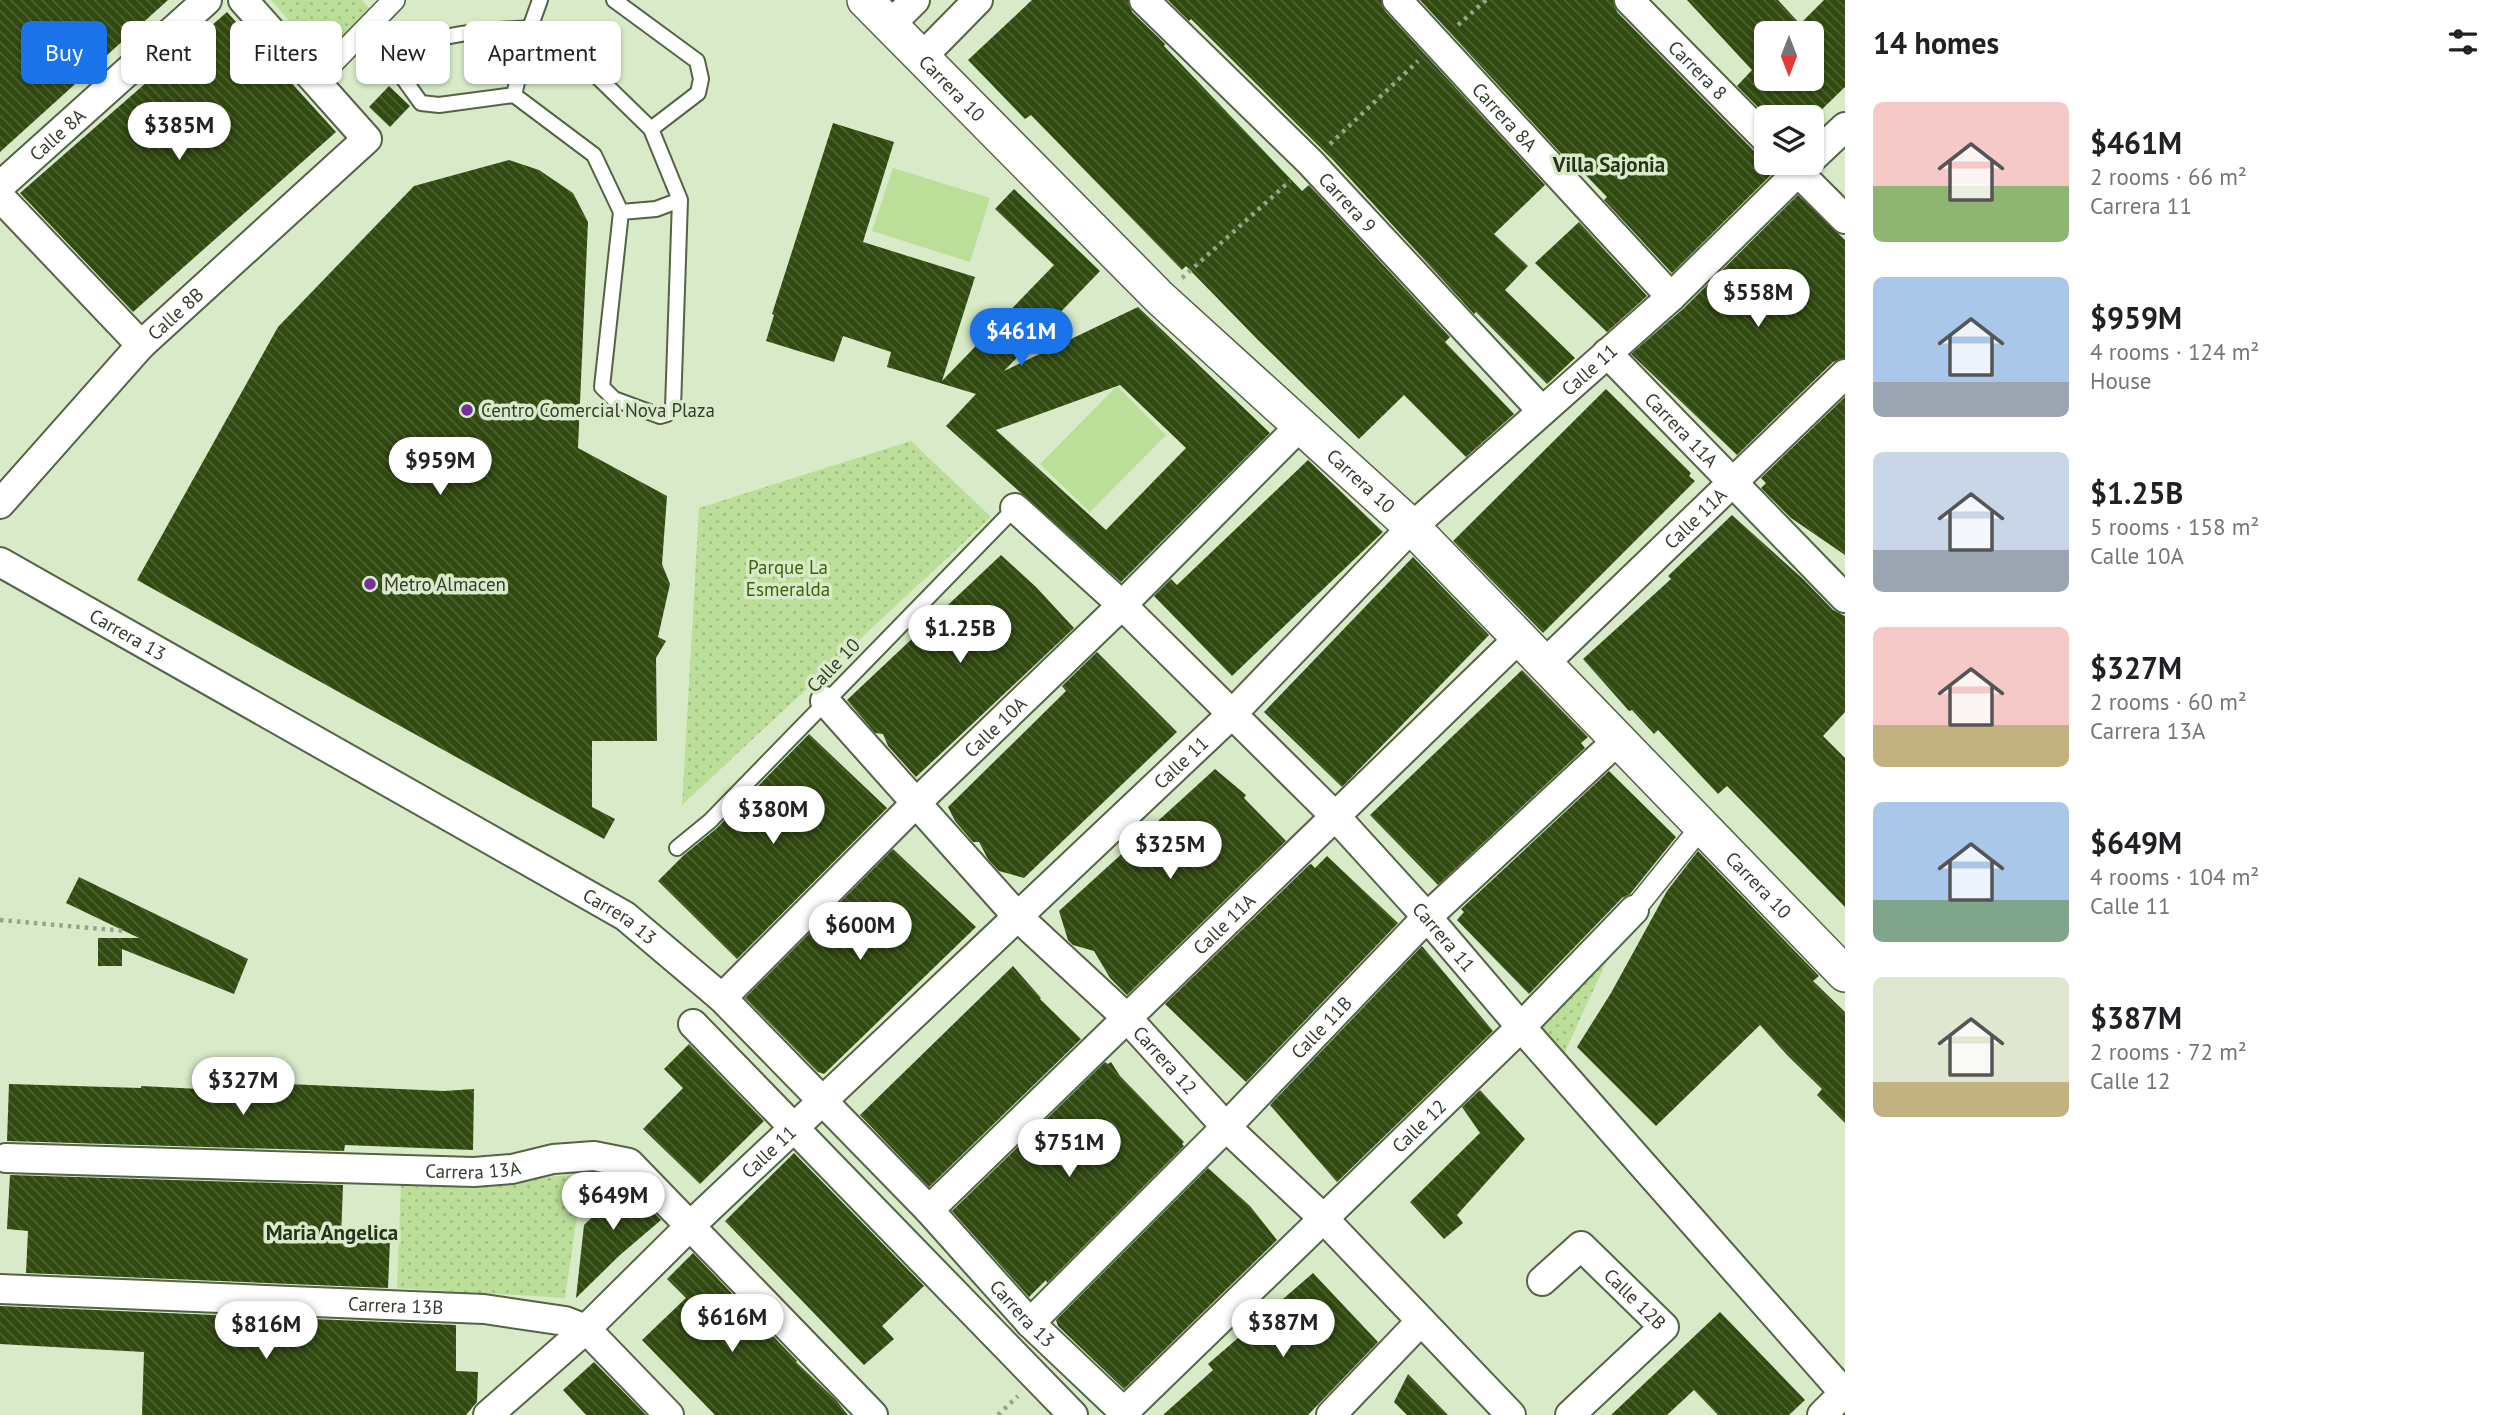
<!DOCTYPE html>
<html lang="en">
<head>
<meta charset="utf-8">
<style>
	body { margin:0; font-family:"PT Sans",sans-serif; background:#f2f2f2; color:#202124; height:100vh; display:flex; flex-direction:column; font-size:26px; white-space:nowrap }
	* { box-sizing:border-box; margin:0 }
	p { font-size:23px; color:#757577 }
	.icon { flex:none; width:38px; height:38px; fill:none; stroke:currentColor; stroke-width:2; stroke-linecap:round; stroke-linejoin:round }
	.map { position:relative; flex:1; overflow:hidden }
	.details { display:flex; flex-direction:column; background:#fff; width:665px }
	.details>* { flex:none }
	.top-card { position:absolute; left:21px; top:21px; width:665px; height:63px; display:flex; gap:14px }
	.needle { width:46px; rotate:180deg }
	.fabs { position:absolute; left:1754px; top:21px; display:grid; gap:14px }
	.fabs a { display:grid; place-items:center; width:70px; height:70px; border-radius:10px; background:#fff; box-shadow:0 2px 5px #0004; font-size:35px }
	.price { position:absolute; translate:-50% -60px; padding:0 16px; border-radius:24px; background:#fff; color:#222; font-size:23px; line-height:46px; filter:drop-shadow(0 2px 4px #0008) }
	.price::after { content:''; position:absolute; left:50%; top:42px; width:21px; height:16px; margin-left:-10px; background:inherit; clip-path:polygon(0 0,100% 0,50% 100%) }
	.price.selected { background:#1a73e8; color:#fff }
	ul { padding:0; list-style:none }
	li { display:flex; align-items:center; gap:21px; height:175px; padding:0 28px }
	li span { display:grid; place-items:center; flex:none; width:196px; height:140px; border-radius:10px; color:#555 }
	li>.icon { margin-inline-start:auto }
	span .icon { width:84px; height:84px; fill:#fffc; stroke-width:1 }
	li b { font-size:30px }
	h2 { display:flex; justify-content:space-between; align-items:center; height:84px; padding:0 28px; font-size:30px }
	.chip { padding:0 24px; border-radius:10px; background:#fff; box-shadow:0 2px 5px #0004; font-size:24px; line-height:63px }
	.chip.selected { background:#1a73e8; color:#fff }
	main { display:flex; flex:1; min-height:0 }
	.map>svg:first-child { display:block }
</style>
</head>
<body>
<main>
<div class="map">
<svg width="1845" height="1415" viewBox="0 0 1845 1415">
	<defs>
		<pattern id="park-dots" width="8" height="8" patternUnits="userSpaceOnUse" patternTransform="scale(1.75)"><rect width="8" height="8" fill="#bbde99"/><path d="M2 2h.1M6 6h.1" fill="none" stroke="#a1bf84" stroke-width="1.8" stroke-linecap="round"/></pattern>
		<pattern id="building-back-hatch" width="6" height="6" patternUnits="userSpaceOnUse" patternTransform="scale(1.75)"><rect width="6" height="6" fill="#314a10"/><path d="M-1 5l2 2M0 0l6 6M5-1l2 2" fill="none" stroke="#4e6233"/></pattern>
	</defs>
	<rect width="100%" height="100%" fill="#d8eac8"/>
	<path fill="url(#park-dots)" d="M 271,0 L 362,0 L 375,15 L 322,59 Z
		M 911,441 L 991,517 L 682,805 L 699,508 Z
		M 1609,956 L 1563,1056 L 1534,1026 Z
		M 583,1175 L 565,1298 L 397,1288 L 401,1183 Z"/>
	<path fill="#bbde99" d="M 893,168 L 990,198 L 970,262 L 872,231 Z
		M 1117,386 L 1166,435 L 1090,512 L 1040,464 Z"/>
	<path fill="url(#building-back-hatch)" fill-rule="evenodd" d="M 0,0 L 168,0 L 0,152 Z
		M 1032,0 L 1128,0 L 1132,12 L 1165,44 L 1164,46 L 1302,191 L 1309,185 L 1450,337 L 1445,342 L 1514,414 L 1466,457 L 1404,395 L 1359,439 L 1258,340 L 1186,266 L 1182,270 L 1031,115 L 1025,119 L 968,60 Z
		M 1168,0 L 1381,0 L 1385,11 L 1545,185 L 1494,234 L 1528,266 L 1505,290 L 1575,358 L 1547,384 L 1476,312 L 1474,314 L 1333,160 L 1191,19 L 1189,21 Z
		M 1420,0 L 1613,0 L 1617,12 L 1754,151 L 1762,155 L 1766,163 L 1769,163 L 1775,171 L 1672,273 L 1604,200 L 1607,197 L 1571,160 L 1569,162 Z
		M 1687,0 L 1778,0 L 1800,24 L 1824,0 L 1845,0 L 1845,87 L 1814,117 L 1768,117 L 1737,86 L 1752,70 ZM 1766,33 L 1811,33 L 1811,79 L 1766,79 Z
		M 227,12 L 336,132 L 133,312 L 20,193 Z
		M 389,86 L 410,106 L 390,127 L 369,107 Z
		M 833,123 L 894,142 L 863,242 L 975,277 L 942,381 L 1054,265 L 995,209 L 1014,189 L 1100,271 L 1004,371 L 1138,307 L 1270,433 L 1121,582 L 946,426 L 976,394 L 887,367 L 891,352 L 843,336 L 834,362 L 766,341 L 774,315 L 772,314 ZM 1120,385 L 1186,448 L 1106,530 L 996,430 Z
		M 509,160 L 539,170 L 573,193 L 588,222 L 578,448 L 667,496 L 662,564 L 670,584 L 658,637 L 666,641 L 656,658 L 657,741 L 592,741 L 592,807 L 615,819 L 604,839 L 137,580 L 278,327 L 414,186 Z
		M 1798,195 L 1845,240 L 1845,358 L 1833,362 L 1737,455 L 1631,354 L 1683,309 Z
		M 1579,222 L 1647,296 L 1607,332 L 1535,263 Z
		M 1606,389 L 1691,473 L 1689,476 L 1695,481 L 1543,633 L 1453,541 Z
		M 1845,397 L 1845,555 L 1791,518 L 1761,488 L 1766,483 L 1761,478 Z
		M 1308,460 L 1383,532 L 1232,676 L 1154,596 L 1171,579 L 1177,585 Z
		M 1732,515 L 1803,579 L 1833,610 L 1845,616 L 1845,712 L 1823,736 L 1845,758 L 1845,907 L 1727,786 L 1718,794 L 1658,730 L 1654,734 L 1632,710 L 1629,711 L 1583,659 L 1671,579 L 1668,576 Z
		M 1001,555 L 1036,587 L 1074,628 L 916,777 L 888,746 L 883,734 L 875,733 L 847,700 Z
		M 1413,557 L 1489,635 L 1342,787 L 1264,712 Z
		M 1097,652 L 1177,732 L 1024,878 L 999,871 L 988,859 L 979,842 L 973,842 L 955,821 L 948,807 L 1066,691 L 1062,686 Z
		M 1522,670 L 1588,737 L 1581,743 L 1585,748 L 1438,885 L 1370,815 Z
		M 809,734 L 887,808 L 737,959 L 658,881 L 684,855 L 717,828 Z
		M 1215,769 L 1246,795 L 1244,798 L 1286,841 L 1127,995 L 1110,978 L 1094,951 L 1073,945 L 1068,940 L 1059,911 Z
		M 1609,771 L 1676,837 L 1630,894 L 1622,898 L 1529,994 L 1457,920 L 1464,912 L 1461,909 Z
		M 893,849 L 976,927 L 824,1074 L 818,1072 L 745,998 Z
		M 1698,851 L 1819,976 L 1813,981 L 1845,1012 L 1845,1123 L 1817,1095 L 1822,1089 L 1788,1056 L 1760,1025 L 1656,1126 L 1577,1047 L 1611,993 L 1667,891 Z
		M 1327,856 L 1398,923 L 1246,1082 L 1165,1004 L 1309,865 L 1311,864 L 1315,868 Z
		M 79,877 L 248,959 L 234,994 L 122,949 L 122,966 L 98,966 L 98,938 L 139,938 L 66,903 Z
		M 1422,946 L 1493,1031 L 1337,1182 L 1270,1105 Z
		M 1013,966 L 1041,998 L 1040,999 L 1081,1039 L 929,1187 L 860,1115 Z
		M 689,1044 L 764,1121 L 700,1184 L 643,1129 L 683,1088 L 664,1069 Z
		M 1105,1062 L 1108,1064 L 1111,1062 L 1120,1076 L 1184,1142 L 1182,1144 L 1184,1146 L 1047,1283 L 1046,1280 L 1029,1297 L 952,1211 Z
		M 220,1081 L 444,1091 L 474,1089 L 473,1150 L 345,1145 L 344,1151 L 7,1141 L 9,1084 L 141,1088 L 141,1086 L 219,1090 Z
		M 1480,1090 L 1525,1139 L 1457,1215 L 1463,1223 L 1444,1239 L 1410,1202 L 1480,1133 L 1462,1107 Z
		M 794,1153 L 924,1286 L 882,1326 L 894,1339 L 864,1365 L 725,1221 Z
		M 1208,1168 L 1250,1206 L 1277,1240 L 1124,1389 L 1058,1326 L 1056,1320 Z
		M 10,1175 L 343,1185 L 341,1238 L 390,1240 L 388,1288 L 26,1273 L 28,1231 L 7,1229 Z
		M 622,1180 L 661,1220 L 620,1255 L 576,1298 L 584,1225 L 602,1208 L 597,1201 Z
		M 693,1253 L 797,1361 L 796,1362 L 836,1400 L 848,1415 L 715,1415 L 642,1340 L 686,1298 L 667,1279 Z
		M 1313,1273 L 1378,1342 L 1308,1415 L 1163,1415 L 1213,1370 L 1208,1364 Z
		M 0,1306 L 456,1325 L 456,1371 L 478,1372 L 477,1402 L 466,1415 L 142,1415 L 144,1352 L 0,1344 Z
		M 1720,1312 L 1805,1400 L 1789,1415 L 1718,1415 L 1694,1390 L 1667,1415 L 1611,1415 Z
		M 594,1362 L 646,1415 L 586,1415 L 563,1390 Z
		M 1408,1374 L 1448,1415 L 1407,1415 L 1394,1402 Z"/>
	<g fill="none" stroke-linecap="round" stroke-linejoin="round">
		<defs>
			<path id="service" d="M 614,0 L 697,61 L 701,79 L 698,93 L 651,129
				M 530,28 L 569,49 L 651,129 L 680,200 L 673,408 L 667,414 L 660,416 L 614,399 L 602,387 L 621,212 L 594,155 L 514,95 L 439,105 L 421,103 L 398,71 L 405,50 C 443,32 488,31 530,28 Z
				M 514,95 L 530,28 L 540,0
				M 621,212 L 656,209 L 680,200
				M 677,848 L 710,821 L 1015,508"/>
			<path id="pedestrian" d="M 315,81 L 394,0
				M 1634,910 L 1702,826"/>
			<g id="minor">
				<path id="s1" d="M 1144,0 L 1310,162 L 1542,411"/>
				<path id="s2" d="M 1397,0 L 1671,297"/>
				<path id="s3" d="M 1629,0 L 1766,139"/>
				<path d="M 891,24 L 915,0"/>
				<path d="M 922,57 L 978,0"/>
				<path d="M 1811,159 L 1845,127"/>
				<path d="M 1789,163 L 1845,219"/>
				<path id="s4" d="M 0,186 L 207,0"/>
				<path d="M 0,197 L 141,345"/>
				<path id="s5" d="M 1607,353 L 1845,598"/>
				<path id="s6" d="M 0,504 L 141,345 L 367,139 L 243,0"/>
				<path id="s7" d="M 1015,508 L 1122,605 L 1336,817 L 1427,917 L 1521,1027 L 1845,1394"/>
				<path id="s8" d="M 0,562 L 625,916 L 722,998 L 929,1210 L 1030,1323 L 1127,1415"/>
				<path id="s9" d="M 1544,664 L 1845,374"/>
				<path id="s10" d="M 825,701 L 1017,916 L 1127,1018 L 1226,1127 L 1324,1219 L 1511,1415"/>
				<path id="s11" d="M 722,998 L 915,804 L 1122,605 L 1300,426"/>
				<path d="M 693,1024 L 1073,1415"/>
				<path id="s12" d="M 6,1158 L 474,1172 L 512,1169 L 553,1159 L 594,1156 L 629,1163 L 873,1415"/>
				<path id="s13" d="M 929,1210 L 1519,638"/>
				<path id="s14" d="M 1542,1281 L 1581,1246 L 1664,1327 L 1570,1415"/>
				<path id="s15" d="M 0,1289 L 484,1309 L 565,1321 L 586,1329 L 669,1415"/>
				<path id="s16" d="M 1030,1323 L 1226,1127 L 1427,917 L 1618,740"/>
				<path id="s17" d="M 1124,1412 L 1521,1027 L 1634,910"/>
				<path id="s18" d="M 488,1415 L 586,1329 L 691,1225 L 1232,714 L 1412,527 L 1671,297 L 1807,163"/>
				<path d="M 1331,1415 L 1421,1321"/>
				<path d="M 1822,1415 L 1845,1392"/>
			</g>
			<g id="tertiary">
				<path id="s19" d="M 865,0 L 1160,298 L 1412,527 L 1845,974"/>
			</g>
		</defs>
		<use href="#service" stroke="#546346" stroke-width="18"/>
		<use href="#pedestrian" stroke="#546346" stroke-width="24"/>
		<use href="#minor" stroke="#546346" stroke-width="32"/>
		<use href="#tertiary" stroke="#546346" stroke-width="38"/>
		<path stroke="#96a48a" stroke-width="4.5" stroke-dasharray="3.5 5" stroke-linecap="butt" d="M 1458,25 L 1486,0
			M 1330,144 L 1418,61
			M 1182,278 L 1290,181
			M 0,920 L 126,931
			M 998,1415 L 1018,1396"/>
		<use href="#service" stroke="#fff" stroke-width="14"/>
		<use href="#pedestrian" stroke="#fff" stroke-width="21"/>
		<use href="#minor" stroke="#fff" stroke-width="28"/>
		<use href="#tertiary" stroke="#fff" stroke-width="35"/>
	</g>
	<g fill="#762da0" stroke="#d8eac8" stroke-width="2.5">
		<circle cx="467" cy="410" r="7"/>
		<circle cx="370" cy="584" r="7"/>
	</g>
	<g text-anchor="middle" stroke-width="7" stroke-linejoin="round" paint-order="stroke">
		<g font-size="19" fill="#353c2f" stroke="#d8eac8">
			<text dy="7" stroke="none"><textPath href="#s3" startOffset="98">Carrera 8</textPath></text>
			<text dy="7" stroke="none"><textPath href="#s19" startOffset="124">Carrera 10</textPath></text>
			<text dy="7" stroke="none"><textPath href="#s2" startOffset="159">Carrera 8A</textPath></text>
			<text dy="7" stroke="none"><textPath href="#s4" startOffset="77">Calle 8A</textPath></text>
			<text dy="7" stroke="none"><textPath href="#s1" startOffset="287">Carrera 9</textPath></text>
			<text dy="7" stroke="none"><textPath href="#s6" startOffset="259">Calle 8B</textPath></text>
			<text dy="7" stroke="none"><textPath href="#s18" startOffset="1519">Calle 11</textPath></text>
			<text dy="7" stroke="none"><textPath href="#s5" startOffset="107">Carrera 11A</textPath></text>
			<text dy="7" stroke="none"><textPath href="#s19" startOffset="691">Carrera 10</textPath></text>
			<text dy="7" stroke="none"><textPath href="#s9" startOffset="210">Calle 11A</textPath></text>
			<text dy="7" stroke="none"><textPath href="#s8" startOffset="147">Carrera 13</textPath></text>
			<text transform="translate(833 665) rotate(-46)" y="7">Calle 10</text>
			<text dy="7" stroke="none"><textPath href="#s11" startOffset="385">Calle 10A</textPath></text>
			<text dy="7" stroke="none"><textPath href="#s18" startOffset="952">Calle 11</textPath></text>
			<text dy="7" stroke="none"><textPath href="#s19" startOffset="1258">Carrera 10</textPath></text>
			<text dy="7" stroke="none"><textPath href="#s8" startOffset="714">Carrera 13</textPath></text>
			<text dy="7" stroke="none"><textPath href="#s13" startOffset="411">Calle 11A</textPath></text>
			<text dy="7" stroke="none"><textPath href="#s7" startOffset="607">Carrera 11</textPath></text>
			<text dy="7" stroke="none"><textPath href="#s16" startOffset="415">Calle 11B</textPath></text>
			<text dy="7" stroke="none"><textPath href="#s10" startOffset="495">Carrera 12</textPath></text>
			<text dy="7" stroke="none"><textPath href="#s17" startOffset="411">Calle 12</textPath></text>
			<text dy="7" stroke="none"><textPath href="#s18" startOffset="385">Calle 11</textPath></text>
			<text dy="7" stroke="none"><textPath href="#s12" startOffset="467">Carrera 13A</textPath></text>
			<text dy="7" stroke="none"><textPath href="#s14" startOffset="128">Calle 12B</textPath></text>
			<text dy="7" stroke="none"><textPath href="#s15" startOffset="396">Carrera 13B</textPath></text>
			<text dy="7" stroke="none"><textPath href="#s8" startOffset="1281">Carrera 13</textPath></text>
		</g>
		<g font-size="19" fill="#353c2f" stroke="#d8eac8" text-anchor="start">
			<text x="481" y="417">Centro Comercial Nova Plaza</text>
			<text x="384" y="591">Metro Almacen</text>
		</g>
		<g font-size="19" fill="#3e600d" stroke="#d8eac8">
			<text x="788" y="574">Parque La<tspan x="788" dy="22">Esmeralda</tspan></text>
		</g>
		<g font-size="21" font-weight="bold" fill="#263318" stroke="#d8eac8">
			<text x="1609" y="172">Villa Sajonia</text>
			<text x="332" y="1240">Maria Angelica</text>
		</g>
	</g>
</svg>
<div class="fabs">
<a><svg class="needle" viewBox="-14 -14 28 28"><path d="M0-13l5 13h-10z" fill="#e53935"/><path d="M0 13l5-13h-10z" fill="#757577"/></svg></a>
<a><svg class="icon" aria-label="layers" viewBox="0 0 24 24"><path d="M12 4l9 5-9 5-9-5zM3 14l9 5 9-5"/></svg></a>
</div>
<b class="price" style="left:179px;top:162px">$385M</b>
<b class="price" style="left:1758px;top:329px">$558M</b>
<b class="price selected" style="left:1021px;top:368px">$461M</b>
<b class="price" style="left:440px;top:497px">$959M</b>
<b class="price" style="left:960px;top:665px">$1.25B</b>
<b class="price" style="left:773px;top:846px">$380M</b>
<b class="price" style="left:1170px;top:881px">$325M</b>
<b class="price" style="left:860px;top:962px">$600M</b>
<b class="price" style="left:243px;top:1117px">$327M</b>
<b class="price" style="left:1069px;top:1179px">$751M</b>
<b class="price" style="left:613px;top:1232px">$649M</b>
<b class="price" style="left:732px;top:1354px">$616M</b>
<b class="price" style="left:1283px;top:1359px">$387M</b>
<b class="price" style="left:266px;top:1361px">$816M</b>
<div class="top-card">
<a class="chip selected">Buy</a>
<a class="chip">Rent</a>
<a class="chip">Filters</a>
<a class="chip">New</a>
<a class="chip">Apartment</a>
</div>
</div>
<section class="details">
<h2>14 homes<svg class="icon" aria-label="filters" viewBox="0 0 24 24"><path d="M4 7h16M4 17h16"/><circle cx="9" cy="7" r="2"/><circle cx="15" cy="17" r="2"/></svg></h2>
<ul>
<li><span style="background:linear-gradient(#f6c9c9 60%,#8fb573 0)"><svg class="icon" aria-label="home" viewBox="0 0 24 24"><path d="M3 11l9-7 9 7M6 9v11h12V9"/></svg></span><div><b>$461M</b><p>2 rooms · 66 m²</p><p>Carrera 11</p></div></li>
<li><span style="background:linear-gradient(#a9c7e8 75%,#9aa5b1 0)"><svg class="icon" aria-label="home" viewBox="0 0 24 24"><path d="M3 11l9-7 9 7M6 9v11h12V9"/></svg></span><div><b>$959M</b><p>4 rooms · 124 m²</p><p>House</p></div></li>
<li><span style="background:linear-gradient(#c9d6e8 70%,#9aa5b1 0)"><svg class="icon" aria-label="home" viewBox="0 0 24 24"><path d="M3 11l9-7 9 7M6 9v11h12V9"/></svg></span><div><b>$1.25B</b><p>5 rooms · 158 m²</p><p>Calle 10A</p></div></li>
<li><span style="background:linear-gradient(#f6c9c9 70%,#c2b280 0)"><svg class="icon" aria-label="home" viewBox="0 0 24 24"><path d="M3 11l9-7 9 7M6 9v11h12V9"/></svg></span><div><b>$327M</b><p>2 rooms · 60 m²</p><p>Carrera 13A</p></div></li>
<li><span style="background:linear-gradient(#a9c7e8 70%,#7fa58c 0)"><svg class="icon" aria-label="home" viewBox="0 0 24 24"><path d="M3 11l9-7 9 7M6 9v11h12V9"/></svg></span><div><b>$649M</b><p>4 rooms · 104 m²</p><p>Calle 11</p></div></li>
<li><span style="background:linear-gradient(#dfe7d0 75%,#c2b280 0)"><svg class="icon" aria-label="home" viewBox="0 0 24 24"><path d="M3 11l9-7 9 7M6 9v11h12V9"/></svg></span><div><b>$387M</b><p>2 rooms · 72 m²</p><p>Calle 12</p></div></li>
</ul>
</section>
</main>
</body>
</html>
